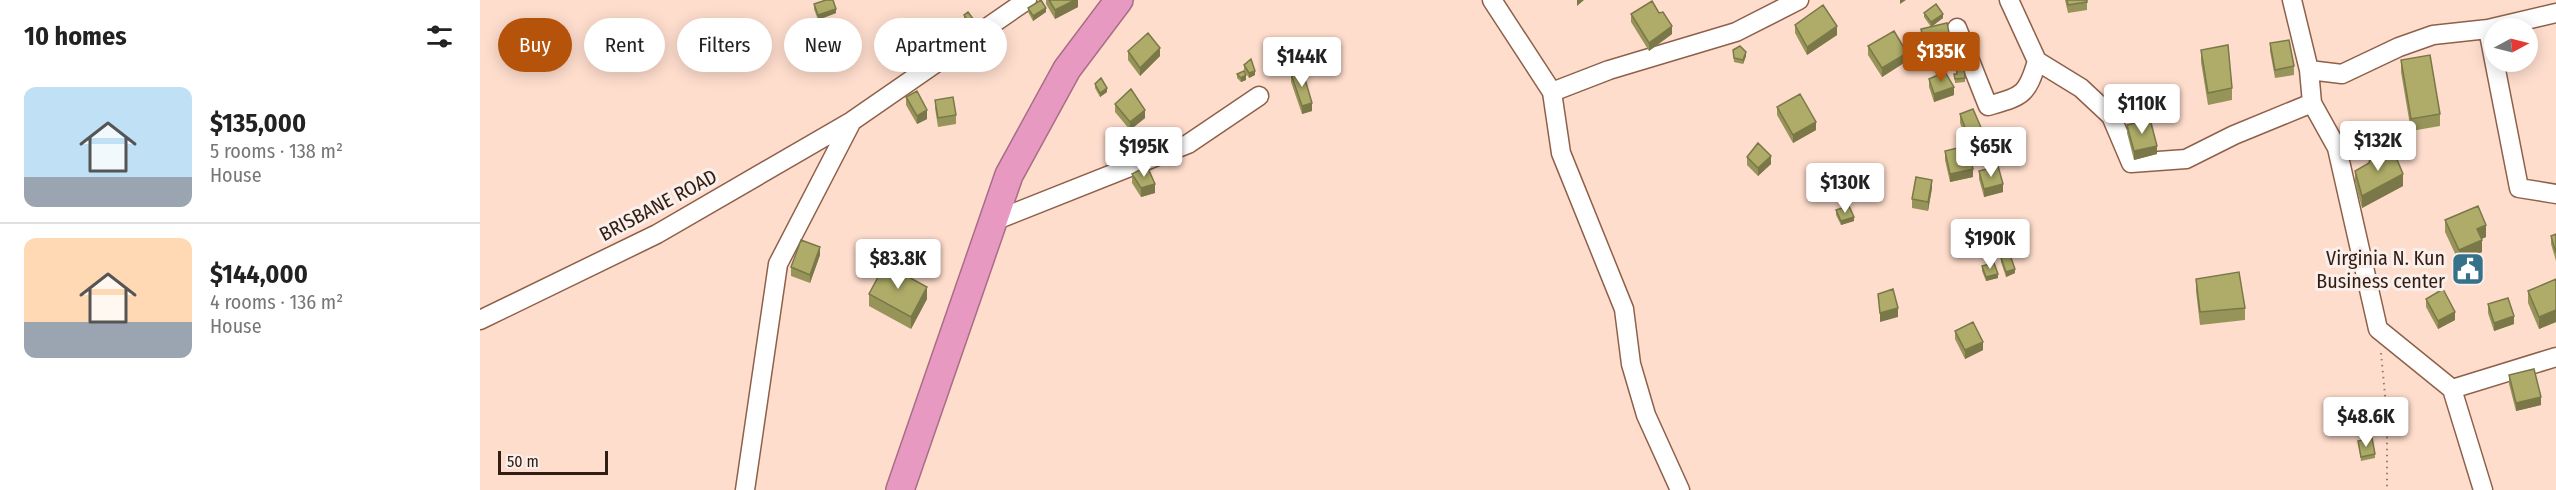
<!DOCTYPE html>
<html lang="en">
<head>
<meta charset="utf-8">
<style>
	body { margin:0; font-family:"Fira Sans Condensed",sans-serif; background:#f6f6f6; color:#222; height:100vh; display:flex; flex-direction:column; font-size:22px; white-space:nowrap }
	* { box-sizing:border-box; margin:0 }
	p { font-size:20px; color:#767676 }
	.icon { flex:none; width:33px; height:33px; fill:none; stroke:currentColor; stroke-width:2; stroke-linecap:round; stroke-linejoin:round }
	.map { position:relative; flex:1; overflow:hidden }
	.details { display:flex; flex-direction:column; background:#fff; width:480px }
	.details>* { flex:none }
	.top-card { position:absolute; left:18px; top:18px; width:570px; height:54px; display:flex; gap:12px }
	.needle { width:39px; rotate:83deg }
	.fabs { position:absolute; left:2004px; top:18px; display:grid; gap:12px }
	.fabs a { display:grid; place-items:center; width:54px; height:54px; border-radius:50%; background:#fff; box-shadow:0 3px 15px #0003; font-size:30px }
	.scale { position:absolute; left:18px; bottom:15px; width:110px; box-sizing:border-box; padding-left:6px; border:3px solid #311d14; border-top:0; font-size:16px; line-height:21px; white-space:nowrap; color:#311d14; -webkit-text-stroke:4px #faefea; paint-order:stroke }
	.price { position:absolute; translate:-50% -51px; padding:0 14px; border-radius:6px; background:#fff; color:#222; font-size:20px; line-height:39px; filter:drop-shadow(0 2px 3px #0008) }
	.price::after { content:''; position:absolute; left:50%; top:36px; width:18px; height:14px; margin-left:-9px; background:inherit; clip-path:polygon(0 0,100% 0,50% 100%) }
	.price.selected { background:#b45309; color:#fff }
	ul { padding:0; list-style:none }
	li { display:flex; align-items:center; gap:18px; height:150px; padding:0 24px }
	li+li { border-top:2px solid #e0e0e0 }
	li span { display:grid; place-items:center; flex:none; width:168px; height:120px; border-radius:12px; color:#555 }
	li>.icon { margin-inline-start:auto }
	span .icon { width:72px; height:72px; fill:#fffc; stroke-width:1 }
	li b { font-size:26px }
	h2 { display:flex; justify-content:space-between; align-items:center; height:72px; padding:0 24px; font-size:26px }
	.pill { padding:0 21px; border-radius:27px; background:#fff; box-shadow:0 3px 15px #0003; font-size:21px; line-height:54px }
	.pill.selected { background:#b45309; color:#fff }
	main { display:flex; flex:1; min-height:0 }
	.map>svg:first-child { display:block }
</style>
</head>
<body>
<main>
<section class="details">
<h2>10 homes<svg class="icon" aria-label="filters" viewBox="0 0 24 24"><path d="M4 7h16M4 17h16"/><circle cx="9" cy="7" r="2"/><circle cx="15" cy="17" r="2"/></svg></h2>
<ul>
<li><span style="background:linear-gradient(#bfe0f5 75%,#9aa5b1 0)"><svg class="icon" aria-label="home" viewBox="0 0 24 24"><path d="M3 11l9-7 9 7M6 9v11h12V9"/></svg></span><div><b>$135,000</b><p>5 rooms · 138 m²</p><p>House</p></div></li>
<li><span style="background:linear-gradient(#ffd9b3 70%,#9aa5b1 0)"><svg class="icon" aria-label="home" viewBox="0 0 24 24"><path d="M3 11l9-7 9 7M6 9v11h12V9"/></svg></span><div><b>$144,000</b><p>4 rooms · 136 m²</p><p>House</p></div></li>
</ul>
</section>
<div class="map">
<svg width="2076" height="490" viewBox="0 0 2076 490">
	<rect width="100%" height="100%" fill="#feddcd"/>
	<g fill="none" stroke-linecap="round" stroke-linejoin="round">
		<defs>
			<path id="minor" d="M 1012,0 L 1072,92 L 1081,153 L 1144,309 L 1151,364 L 1166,415 L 1200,490
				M 1477,28 L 1508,106 C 1542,96 1547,96 1557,61 L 1529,0
				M 2008,29 L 2039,188 L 2076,194
				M 1557,61 L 1601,88 L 1631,116 L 1651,163 L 1706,159 L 1754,135 L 1832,103 L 1829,70 L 1812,0
				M 1829,70 L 1862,74 L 1919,47 L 1953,35 L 2008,29 L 2076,13
				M 1072,92 L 1129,70 L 1256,32 L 1319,0
				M 1832,103 L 1857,148 L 1898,329 L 1972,389 L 2076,357
				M 514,221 L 708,144 L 779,96
				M 0,320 L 177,234 L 372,121 L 547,0
				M 1972,389 L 2003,490
				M 265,490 L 298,264 L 372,121"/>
			<path id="highway" d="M 420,490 L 529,175 L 587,69 L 639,0"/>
		</defs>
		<use href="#minor" stroke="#8f6049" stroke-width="21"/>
		<use href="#highway" stroke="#a76e85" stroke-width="30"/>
		<path stroke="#977c70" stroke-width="2" stroke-dasharray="1.5 4.5" stroke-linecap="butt" d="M 1901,353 L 1907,416 L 1907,490"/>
		<use href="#minor" stroke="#fff" stroke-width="18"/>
		<use href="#highway" stroke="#e799c2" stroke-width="27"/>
	</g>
	<path fill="#969459" d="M 566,0 L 598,0 L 598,7 L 575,19 L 566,4 Z
		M 1585,0 L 1607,0 L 1607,10 L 1588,13 Z
		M 334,4 L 356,13 L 338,20 L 334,9 Z
		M 548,8 L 566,12 L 553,21 L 548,12 Z
		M 1179,13 L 1192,34 L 1169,51 L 1151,22 L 1151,14 Z
		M 1444,13 L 1463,18 L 1451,27 L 1444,17 Z
		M 484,15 L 494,24 L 489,27 L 484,19 Z
		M 1315,25 L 1357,35 L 1327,55 L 1315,33 Z
		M 1441,29 L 1474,65 L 1448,71 L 1441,37 Z
		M 403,30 L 418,44 L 412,47 L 403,34 Z
		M 1790,43 L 1814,66 L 1814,75 L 1795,78 L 1790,51 Z
		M 1388,46 L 1427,61 L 1402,77 L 1388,55 Z
		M 486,50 L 512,55 L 494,69 L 486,58 Z
		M 1253,50 L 1266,56 L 1263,64 L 1254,62 Z
		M 1721,50 L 1752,88 L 1752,100 L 1728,105 L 1721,62 Z
		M 648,51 L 680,56 L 660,76 L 648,60 Z
		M 1475,60 L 1485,78 L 1485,82 L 1475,83 L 1474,74 L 1477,74 Z
		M 1921,60 L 1960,114 L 1960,126 L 1931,131 L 1921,72 Z
		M 764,65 L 775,75 L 769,78 L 764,70 Z
		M 757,74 L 766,80 L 761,82 L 757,78 Z
		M 811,74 L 832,111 L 822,114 L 811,82 Z
		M 1449,79 L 1474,95 L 1454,102 L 1449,87 Z
		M 615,84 L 627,92 L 620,97 L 615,88 Z
		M 426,97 L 447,119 L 437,124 L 426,105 Z
		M 455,100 L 476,115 L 476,124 L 458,127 L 455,108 Z
		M 635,104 L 665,118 L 650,130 L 635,112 Z
		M 1297,107 L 1336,130 L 1313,143 L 1297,115 Z
		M 1480,114 L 1503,140 L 1489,146 L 1480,123 Z
		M 1647,125 L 1677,154 L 1654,160 L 1647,133 Z
		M 1465,151 L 1493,177 L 1470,182 L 1465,160 Z
		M 1267,157 L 1291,164 L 1278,176 L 1267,165 Z
		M 1499,171 L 1523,192 L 1504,197 L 1499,179 Z
		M 1875,171 L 1923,186 L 1882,208 L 1875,183 Z
		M 652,174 L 675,193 L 661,197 L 652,183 Z
		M 1452,188 L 1448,211 L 1432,208 L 1432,199 Z
		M 1356,210 L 1374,221 L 1361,225 L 1356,215 Z
		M 1965,220 L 2006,237 L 2001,239 L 2002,252 L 1979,262 L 1965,232 Z
		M 2076,234 L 2076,261 L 2071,244 L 2071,236 Z
		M 340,255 L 330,283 L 311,276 L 311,267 Z
		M 1521,258 L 1535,273 L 1526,277 L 1521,262 Z
		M 392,266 L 405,266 L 447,299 L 431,329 L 389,306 L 389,294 L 404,267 L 399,275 L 392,270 Z
		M 1502,266 L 1518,278 L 1506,281 L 1502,271 Z
		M 1716,279 L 1765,308 L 1765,320 L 1720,325 L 1716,291 Z
		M 2076,279 L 2076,322 L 2059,329 L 2048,303 L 2048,291 Z
		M 1946,299 L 1975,320 L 1958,329 L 1946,307 Z
		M 2008,304 L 2034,324 L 2014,331 L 2008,313 Z
		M 1475,331 L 1503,350 L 1485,359 L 1475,339 Z
		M 2029,375 L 2061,405 L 2036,411 L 2029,384 Z
		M 1878,441 L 1895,454 L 1895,458 L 1881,461 Z"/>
	<path fill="#7a7849" d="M 595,0 L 598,0 L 598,7 L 575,19 L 575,10 Z
		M 1097,0 L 1104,0 L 1097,6 Z
		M 1420,0 L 1426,0 L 1420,4 Z
		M 566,8 L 566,12 L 553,21 L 553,16 Z
		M 356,9 L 356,13 L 338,20 L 338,15 Z
		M 1463,14 L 1463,18 L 1451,27 L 1451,22 Z
		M 494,20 L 494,24 L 489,27 L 489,23 Z
		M 1192,26 L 1192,34 L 1169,51 L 1169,43 Z
		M 1357,26 L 1357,35 L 1327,55 L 1327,47 Z
		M 418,39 L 418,44 L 412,47 L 412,43 Z
		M 512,47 L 512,55 L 494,69 L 494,60 Z
		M 680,48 L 680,56 L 660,76 L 660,68 Z
		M 1266,52 L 1266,56 L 1263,64 L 1263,60 Z
		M 1427,53 L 1427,61 L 1402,77 L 1402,68 Z
		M 1474,57 L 1474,65 L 1448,71 L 1448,62 Z
		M 775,71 L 775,75 L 769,78 L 769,73 Z
		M 766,75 L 766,80 L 761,82 L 761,78 Z
		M 1474,87 L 1474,95 L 1454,102 L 1454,94 Z
		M 627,88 L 627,92 L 620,97 L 620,93 Z
		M 832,103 L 832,111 L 822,114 L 822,106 Z
		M 447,110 L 447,119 L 437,124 L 437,116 Z
		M 665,110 L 665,118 L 650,130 L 650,122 Z
		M 1336,122 L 1336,130 L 1313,143 L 1313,135 Z
		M 1503,132 L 1503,140 L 1489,146 L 1489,138 Z
		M 1677,146 L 1677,154 L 1654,160 L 1654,151 Z
		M 1291,156 L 1291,164 L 1278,176 L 1278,168 Z
		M 1493,169 L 1493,177 L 1470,182 L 1470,174 Z
		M 1923,174 L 1923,186 L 1882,208 L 1882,196 Z
		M 1452,180 L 1452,188 L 1448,211 L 1448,202 Z
		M 675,184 L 675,193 L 661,197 L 661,188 Z
		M 1523,184 L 1523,192 L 1504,197 L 1504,189 Z
		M 1374,217 L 1374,221 L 1361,225 L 1361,221 Z
		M 2006,225 L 2006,237 L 1997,241 L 1997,229 Z
		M 2002,240 L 2002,252 L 1979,262 L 1979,250 Z
		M 340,247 L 340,255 L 330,283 L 330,275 Z
		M 405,262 L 405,266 L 399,275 L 399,271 Z
		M 1535,269 L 1535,273 L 1526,277 L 1526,272 Z
		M 1518,274 L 1518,278 L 1506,281 L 1506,277 Z
		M 447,287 L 447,299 L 431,329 L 431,317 Z
		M 1418,308 L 1418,317 L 1400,322 L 1400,313 Z
		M 2076,310 L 2076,322 L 2059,329 L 2059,317 Z
		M 1975,312 L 1975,320 L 1958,329 L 1958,321 Z
		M 2034,316 L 2034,324 L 2014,331 L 2014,323 Z
		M 1503,342 L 1503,350 L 1485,359 L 1485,350 Z
		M 2061,397 L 2061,405 L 2036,411 L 2036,403 Z"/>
	<path fill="#aeac68" stroke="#7a7849" stroke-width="1.5" d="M 346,0 L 353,0 L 356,9 L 338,15 L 334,4 Z
		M 561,0 L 566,8 L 553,16 L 548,8 Z
		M 569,0 L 595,0 L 575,10 Z
		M 1587,0 L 1607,0 L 1607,2 L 1588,5 Z
		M 1172,1 L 1179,13 L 1183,12 L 1192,26 L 1169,43 L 1151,14 Z
		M 1456,4 L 1463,14 L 1451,22 L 1444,13 Z
		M 1343,5 L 1357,26 L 1327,47 L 1315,25 Z
		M 488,12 L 494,20 L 489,23 L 484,15 Z
		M 1467,23 L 1474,57 L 1448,62 L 1441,29 Z
		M 409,26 L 418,39 L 412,43 L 403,30 Z
		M 1414,31 L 1427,53 L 1402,68 L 1388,46 Z
		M 668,33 L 680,48 L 660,68 L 648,51 Z
		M 504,36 L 512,47 L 494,60 L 486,50 Z
		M 1809,40 L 1814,66 L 1795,70 L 1790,43 Z
		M 1748,45 L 1752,88 L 1728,93 L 1721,50 Z
		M 1260,46 L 1266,52 L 1263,60 L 1254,58 L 1253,50 Z
		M 1950,55 L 1960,114 L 1931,119 L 1921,60 Z
		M 771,59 L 775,71 L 769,73 L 764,65 Z
		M 1483,59 L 1485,78 L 1475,79 L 1474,74 L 1477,74 L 1475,60 Z
		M 822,69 L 832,103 L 822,106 L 811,74 Z
		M 764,71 L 766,75 L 761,78 L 757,74 Z
		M 1465,72 L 1474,87 L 1454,94 L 1449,79 Z
		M 621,78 L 627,88 L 620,93 L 615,84 Z
		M 651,89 L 665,110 L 650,122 L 635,104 Z
		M 437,91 L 447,110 L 437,116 L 426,97 Z
		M 1320,94 L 1336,122 L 1313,135 L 1297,107 Z
		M 473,97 L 476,115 L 458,118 L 455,100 Z
		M 1493,109 L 1503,132 L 1489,138 L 1480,114 Z
		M 1670,119 L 1677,146 L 1654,151 L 1647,125 Z
		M 1278,143 L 1291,156 L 1278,168 L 1267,157 Z
		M 1486,146 L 1493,169 L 1470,174 L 1465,151 Z
		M 1913,150 L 1923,174 L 1882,196 L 1875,171 L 1889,163 L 1890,158 Z
		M 667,166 L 675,184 L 661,188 L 652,174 Z
		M 1518,166 L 1523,184 L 1504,189 L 1499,171 Z
		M 1436,177 L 1452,180 L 1448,202 L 1432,199 Z
		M 1369,206 L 1374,217 L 1361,221 L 1356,210 Z
		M 1998,206 L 2006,225 L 1997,229 L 2002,240 L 1979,250 L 1965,220 Z
		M 2076,234 L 2076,253 L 2071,236 Z
		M 321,240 L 340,247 L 330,275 L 311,267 Z
		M 1530,255 L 1535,269 L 1526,272 L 1521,258 Z
		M 398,257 L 405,262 L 399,271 L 392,266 Z
		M 1514,263 L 1518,274 L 1506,277 L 1502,266 Z
		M 405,264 L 447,287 L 431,317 L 389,294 Z
		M 1759,272 L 1765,308 L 1720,312 L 1716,279 Z
		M 2076,279 L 2076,310 L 2059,317 L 2048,291 Z
		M 1413,289 L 1418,308 L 1400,313 L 1398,294 Z
		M 1963,289 L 1975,312 L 1958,321 L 1946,299 Z
		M 2028,298 L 2034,316 L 2014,323 L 2008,304 Z
		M 1493,322 L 1503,342 L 1485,350 L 1475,331 Z
		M 2054,369 L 2061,397 L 2036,403 L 2029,375 Z
		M 1892,438 L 1895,454 L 1881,457 L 1878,441 Z"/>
	<defs>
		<symbol id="civic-square" viewBox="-11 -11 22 22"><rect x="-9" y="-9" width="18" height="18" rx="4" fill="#36718a" stroke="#faefea"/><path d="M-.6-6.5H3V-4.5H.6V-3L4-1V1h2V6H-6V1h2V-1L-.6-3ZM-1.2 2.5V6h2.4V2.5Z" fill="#fff"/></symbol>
	</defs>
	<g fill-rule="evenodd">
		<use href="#civic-square" x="1969" y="250" width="38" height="38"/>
	</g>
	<g text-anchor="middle" stroke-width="6" stroke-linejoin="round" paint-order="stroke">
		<g font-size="20" fill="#311d14" stroke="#faefea">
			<text transform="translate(178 205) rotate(-28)" y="7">BRISBANE ROAD</text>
		</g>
		<g font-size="20" fill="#311d14" stroke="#faefea" text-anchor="end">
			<text x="1965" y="265">Virginia N. Kun<tspan x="1965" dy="23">Business center</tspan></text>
		</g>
	</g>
</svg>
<div class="fabs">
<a><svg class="needle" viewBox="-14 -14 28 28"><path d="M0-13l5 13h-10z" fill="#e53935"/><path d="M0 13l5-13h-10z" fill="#767676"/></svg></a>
</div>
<div class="scale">50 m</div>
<b class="price selected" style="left:1461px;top:83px">$135K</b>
<b class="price" style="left:822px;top:88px">$144K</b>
<b class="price" style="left:1662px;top:135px">$110K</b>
<b class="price" style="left:1898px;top:172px">$132K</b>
<b class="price" style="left:664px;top:178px">$195K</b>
<b class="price" style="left:1511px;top:178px">$65K</b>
<b class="price" style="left:1365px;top:214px">$130K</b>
<b class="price" style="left:1510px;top:270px">$190K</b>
<b class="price" style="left:418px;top:290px">$83.8K</b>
<b class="price" style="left:1886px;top:448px">$48.6K</b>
<div class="top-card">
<a class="pill selected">Buy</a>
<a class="pill">Rent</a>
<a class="pill">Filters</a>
<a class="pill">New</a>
<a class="pill">Apartment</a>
</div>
</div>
</main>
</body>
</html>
